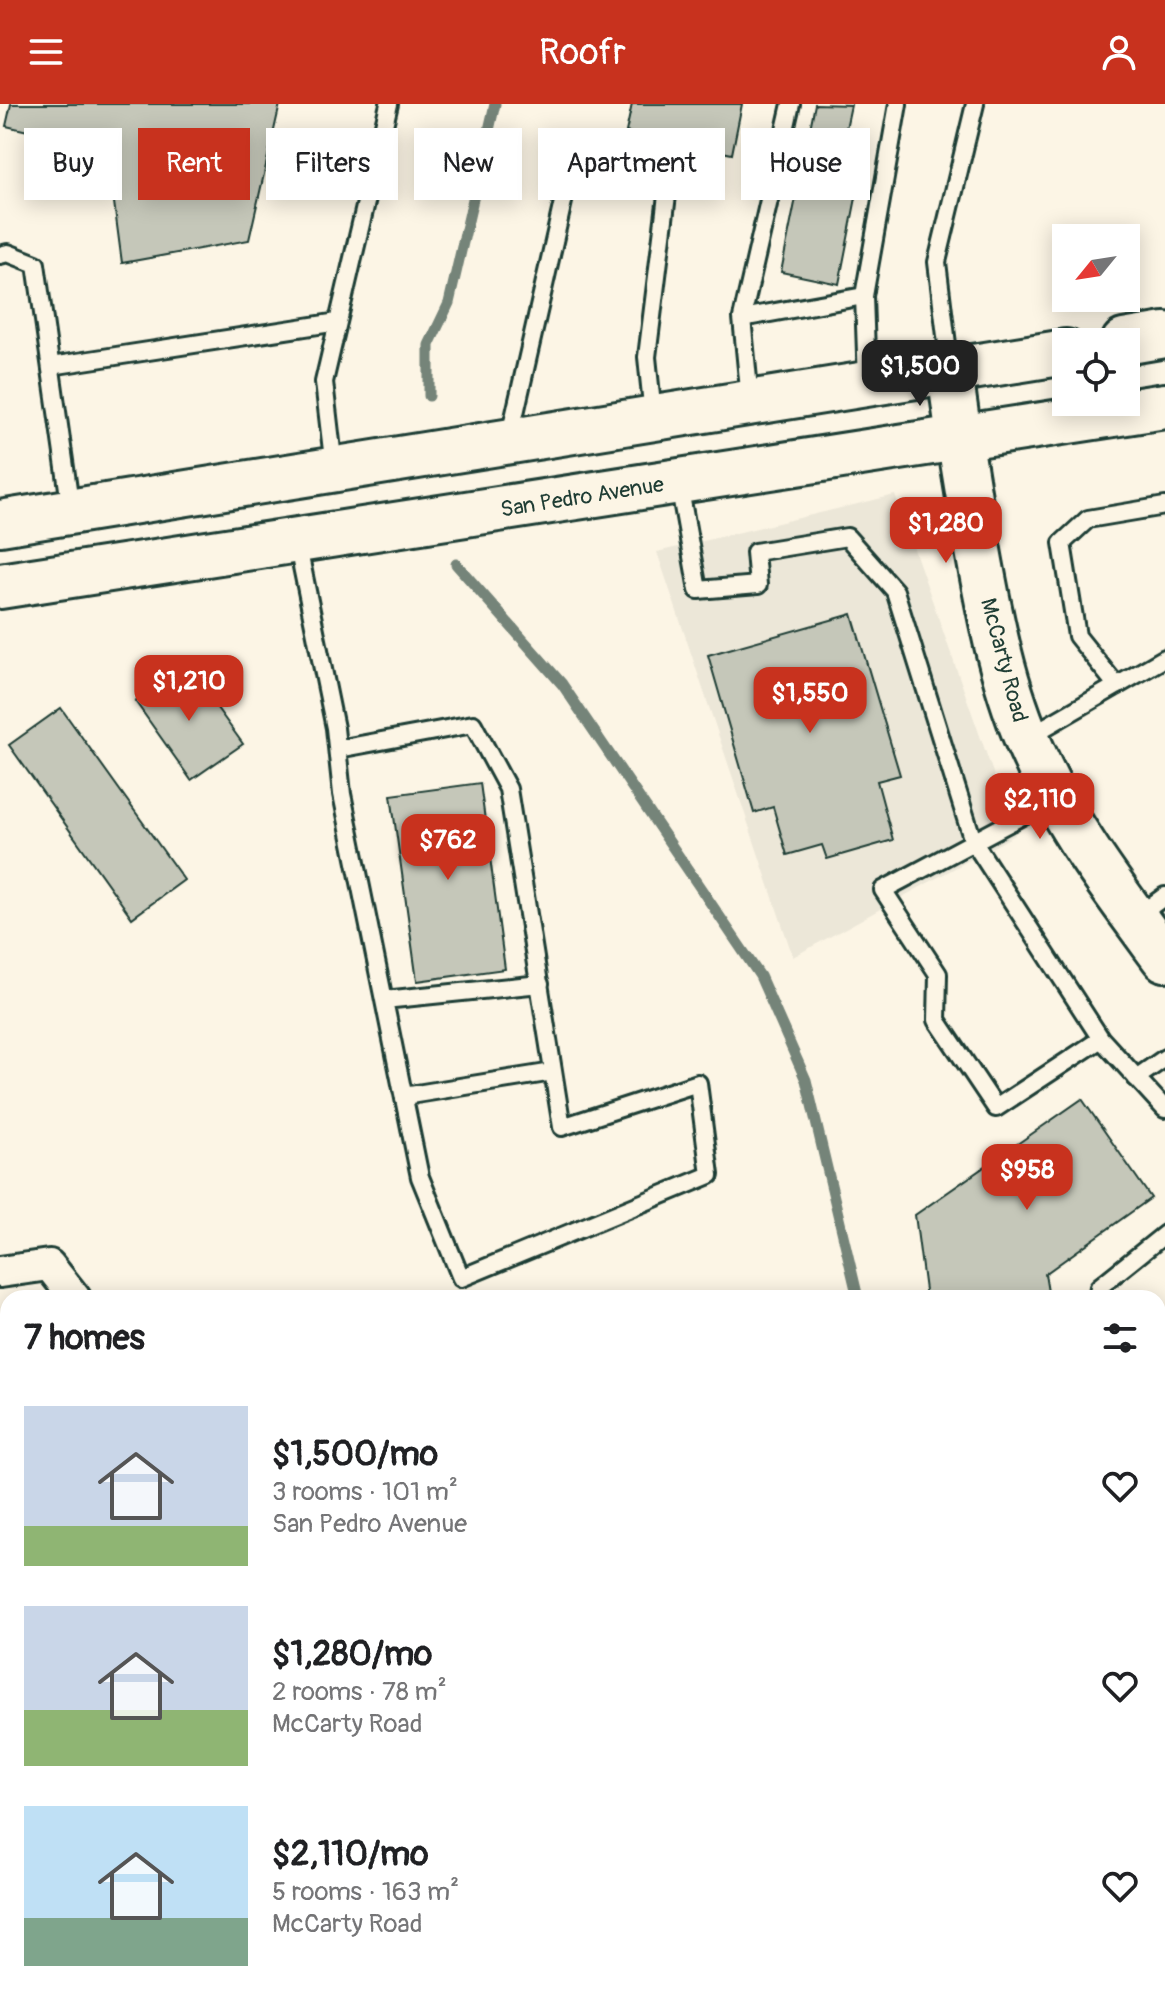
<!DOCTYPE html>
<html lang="en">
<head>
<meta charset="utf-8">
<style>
	body { margin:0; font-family:Pangolin,sans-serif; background:#f6f6f6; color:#202124; height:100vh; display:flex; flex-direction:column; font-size:30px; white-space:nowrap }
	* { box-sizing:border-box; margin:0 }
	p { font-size:26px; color:#757577 }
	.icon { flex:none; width:44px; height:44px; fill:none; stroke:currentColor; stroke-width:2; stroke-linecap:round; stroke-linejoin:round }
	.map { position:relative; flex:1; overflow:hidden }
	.details { position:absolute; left:0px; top:1186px; width:1166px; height:714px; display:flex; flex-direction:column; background:#fff; border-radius:24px 24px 0 0; box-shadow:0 4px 20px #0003 }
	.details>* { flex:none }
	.hud { position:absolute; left:24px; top:24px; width:1118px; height:72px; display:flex; gap:16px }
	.needle { width:52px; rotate:240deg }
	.buttons { position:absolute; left:1052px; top:120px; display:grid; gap:16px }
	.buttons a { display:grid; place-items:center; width:88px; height:88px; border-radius:0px; background:#fff; box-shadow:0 4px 20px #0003; font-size:40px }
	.price { position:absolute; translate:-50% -68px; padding:0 18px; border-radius:16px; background:#c8321e; color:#fff; font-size:26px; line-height:52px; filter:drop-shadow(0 2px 4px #0008) }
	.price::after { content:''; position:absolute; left:50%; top:48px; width:24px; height:18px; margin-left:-12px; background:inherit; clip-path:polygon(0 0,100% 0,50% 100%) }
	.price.active { background:#222; color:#fff }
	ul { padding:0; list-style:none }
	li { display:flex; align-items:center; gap:24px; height:200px; padding:0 24px }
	li span { display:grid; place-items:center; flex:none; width:224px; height:160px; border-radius:0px; color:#555 }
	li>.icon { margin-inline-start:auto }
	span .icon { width:96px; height:96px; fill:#fffc; stroke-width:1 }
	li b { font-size:34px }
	h2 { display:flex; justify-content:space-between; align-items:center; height:96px; padding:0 24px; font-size:34px }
	.pill { padding:0 28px; border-radius:0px; background:#fff; box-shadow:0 4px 20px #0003; font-size:28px; line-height:72px }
	.pill.active { background:#c8321e; color:#fff }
	header { display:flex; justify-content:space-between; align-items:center; height:104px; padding:0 24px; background:#c8321e; color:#fff; font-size:36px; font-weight:600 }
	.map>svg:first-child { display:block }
</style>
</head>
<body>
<header><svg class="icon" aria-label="menu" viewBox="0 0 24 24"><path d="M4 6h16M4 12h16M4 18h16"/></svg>Roofr<svg class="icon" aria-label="person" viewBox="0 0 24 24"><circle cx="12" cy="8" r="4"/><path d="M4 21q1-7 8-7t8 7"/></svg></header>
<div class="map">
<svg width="1165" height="1899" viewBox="0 0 1165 1899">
	<rect width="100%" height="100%" fill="#fcf5e5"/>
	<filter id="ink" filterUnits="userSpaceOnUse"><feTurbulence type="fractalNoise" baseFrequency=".0125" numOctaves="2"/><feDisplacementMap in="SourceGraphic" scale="16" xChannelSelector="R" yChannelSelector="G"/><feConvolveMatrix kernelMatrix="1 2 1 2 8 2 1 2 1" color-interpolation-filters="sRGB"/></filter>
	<g filter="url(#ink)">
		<path fill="#ece7d8" d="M 895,391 L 1015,731 L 793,853 L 657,448 Z"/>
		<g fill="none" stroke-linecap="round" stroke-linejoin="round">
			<path stroke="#758479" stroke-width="11" d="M 429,292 L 429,241 L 449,199 L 495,0
				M 456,460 L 562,580 L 760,872 L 806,976 L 858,1194
				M 1158,1668 L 1165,1677"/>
		</g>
		<path fill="#c5c7b9" stroke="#1f3d34" stroke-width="2" d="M 11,0 L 280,0 L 249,136 L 122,159 L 107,45 L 6,22 Z
			M 632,0 L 742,0 L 732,50 L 626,28 Z
			M 815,0 L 851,1 L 841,48 L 864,53 L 839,180 L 781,168 Z
			M 852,510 L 900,671 L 877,677 L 893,736 L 827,755 L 822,741 L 787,751 L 773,703 L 754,709 L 708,551 Z
			M 186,561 L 243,640 L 191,676 L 135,597 Z
			M 61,604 L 184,776 L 132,814 L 9,641 Z
			M 480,679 L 505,865 L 417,877 L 391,691 Z
			M 1082,995 L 1151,1094 L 1045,1170 L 1049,1194 L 926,1194 L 915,1111 Z
			M 1158,1406 L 1165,1416 L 1165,1620 L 1158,1611 Z"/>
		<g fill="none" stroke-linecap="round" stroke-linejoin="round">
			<defs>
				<path id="lane" d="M 0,151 L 8,149 L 36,160 L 71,406
					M 742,214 L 864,192
					M 51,262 L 338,218
					M 950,265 L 937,158 L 975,0
					M 867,278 L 864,192 L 898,0
					M 750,296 L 742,214 L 791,0
					M 509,336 L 572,58 L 669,75 L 647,253 L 653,311
					M 334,364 L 324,278 L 389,0
					M 679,380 L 698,486 L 758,481 L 755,448 L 847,433 L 895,487 L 973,737 L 1101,935 L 1165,1005
					M 297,438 L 335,624 L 342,690 L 420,1073 L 461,1174 L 710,1071 L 698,979 L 562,1023 L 508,685 L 473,620 L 338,645
					M 1117,582 L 1077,532 L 1062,439 L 1088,415 L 1165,402
					M 1028,633 L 1165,554
					M 1054,695 L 883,786 L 938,870 L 937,916 L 996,1004 L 1101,935
					M 1136,813 L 1165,792
					M 384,896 L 540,880
					M 1136,974 L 1165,954
					M 404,992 L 553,968
					M 1097,1194 L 1099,1183 L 1165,1130
					M 1158,1341 L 1165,1351
					M 955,1892 L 960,1899"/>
				<path id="street" d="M 0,1168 L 49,1161 L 75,1194
					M 263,1899 L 264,1892"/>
				<path id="secondary" d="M 950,267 C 957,325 967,383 977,441 C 990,513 1003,584 1034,651 C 1067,725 1117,790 1165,855
					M 1158,1853 L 1165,1848
					M 1095,1899 L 1105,1892"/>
				<path id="primary" d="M 1124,238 L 1165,231
					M 0,419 L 1066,248
					M 0,482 L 1165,302"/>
			</defs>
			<use href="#lane" stroke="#1f3d34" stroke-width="22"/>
			<use href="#street" stroke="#1f3d34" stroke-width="36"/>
			<use href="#secondary" stroke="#1f3d34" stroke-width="50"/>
			<use href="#primary" stroke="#1f3d34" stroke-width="50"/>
			<use href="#lane" stroke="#fcf5e5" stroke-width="16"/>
			<use href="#street" stroke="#fcf5e5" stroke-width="30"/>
			<use href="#secondary" stroke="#fcf5e5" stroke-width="44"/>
			<use href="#primary" stroke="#fcf5e5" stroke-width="44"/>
		</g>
	</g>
	<g text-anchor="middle" stroke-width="6" stroke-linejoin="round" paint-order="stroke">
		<g font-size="22" fill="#1f3d34" stroke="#fcf5e5">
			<text transform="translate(582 392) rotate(-9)" y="8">San Pedro Avenue</text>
			<text transform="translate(1005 556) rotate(75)" y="8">McCarty Road</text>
		</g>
	</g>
</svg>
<div class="buttons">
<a><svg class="needle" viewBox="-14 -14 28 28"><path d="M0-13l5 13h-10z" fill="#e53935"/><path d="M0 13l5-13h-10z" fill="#757577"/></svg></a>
<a><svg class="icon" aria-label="locate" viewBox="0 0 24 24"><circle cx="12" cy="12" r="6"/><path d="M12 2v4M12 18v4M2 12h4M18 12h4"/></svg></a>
</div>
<b class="price active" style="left:920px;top:304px">$1,500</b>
<b class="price" style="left:946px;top:461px">$1,280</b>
<b class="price" style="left:189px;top:619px">$1,210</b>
<b class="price" style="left:810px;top:631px">$1,550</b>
<b class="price" style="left:1040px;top:737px">$2,110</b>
<b class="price" style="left:448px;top:778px">$762</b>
<b class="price" style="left:1027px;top:1108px">$958</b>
<div class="hud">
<a class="pill">Buy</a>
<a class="pill active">Rent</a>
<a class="pill">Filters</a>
<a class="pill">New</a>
<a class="pill">Apartment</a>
<a class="pill">House</a>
</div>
<section class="details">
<h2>7 homes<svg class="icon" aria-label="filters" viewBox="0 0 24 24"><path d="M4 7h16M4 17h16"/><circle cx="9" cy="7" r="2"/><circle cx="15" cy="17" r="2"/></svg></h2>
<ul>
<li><span style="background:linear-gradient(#c9d6e8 75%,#8fb573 0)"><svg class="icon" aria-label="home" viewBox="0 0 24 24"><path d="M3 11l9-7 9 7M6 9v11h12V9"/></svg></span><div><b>$1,500/mo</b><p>3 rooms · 101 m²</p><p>San Pedro Avenue</p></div><svg class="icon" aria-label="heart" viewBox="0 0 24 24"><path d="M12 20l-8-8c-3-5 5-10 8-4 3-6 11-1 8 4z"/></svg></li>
<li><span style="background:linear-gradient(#c9d6e8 65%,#8fb573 0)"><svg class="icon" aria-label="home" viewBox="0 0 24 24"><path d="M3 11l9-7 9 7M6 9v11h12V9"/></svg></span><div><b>$1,280/mo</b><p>2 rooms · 78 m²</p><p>McCarty Road</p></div><svg class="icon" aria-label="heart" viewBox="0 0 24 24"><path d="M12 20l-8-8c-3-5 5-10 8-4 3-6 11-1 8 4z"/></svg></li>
<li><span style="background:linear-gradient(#bfe0f5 70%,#7fa58c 0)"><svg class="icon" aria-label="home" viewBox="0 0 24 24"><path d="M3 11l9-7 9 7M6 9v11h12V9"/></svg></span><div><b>$2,110/mo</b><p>5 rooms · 163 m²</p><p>McCarty Road</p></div><svg class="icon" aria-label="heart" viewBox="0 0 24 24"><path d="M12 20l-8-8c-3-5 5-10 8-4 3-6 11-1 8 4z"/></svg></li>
</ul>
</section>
</div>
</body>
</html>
